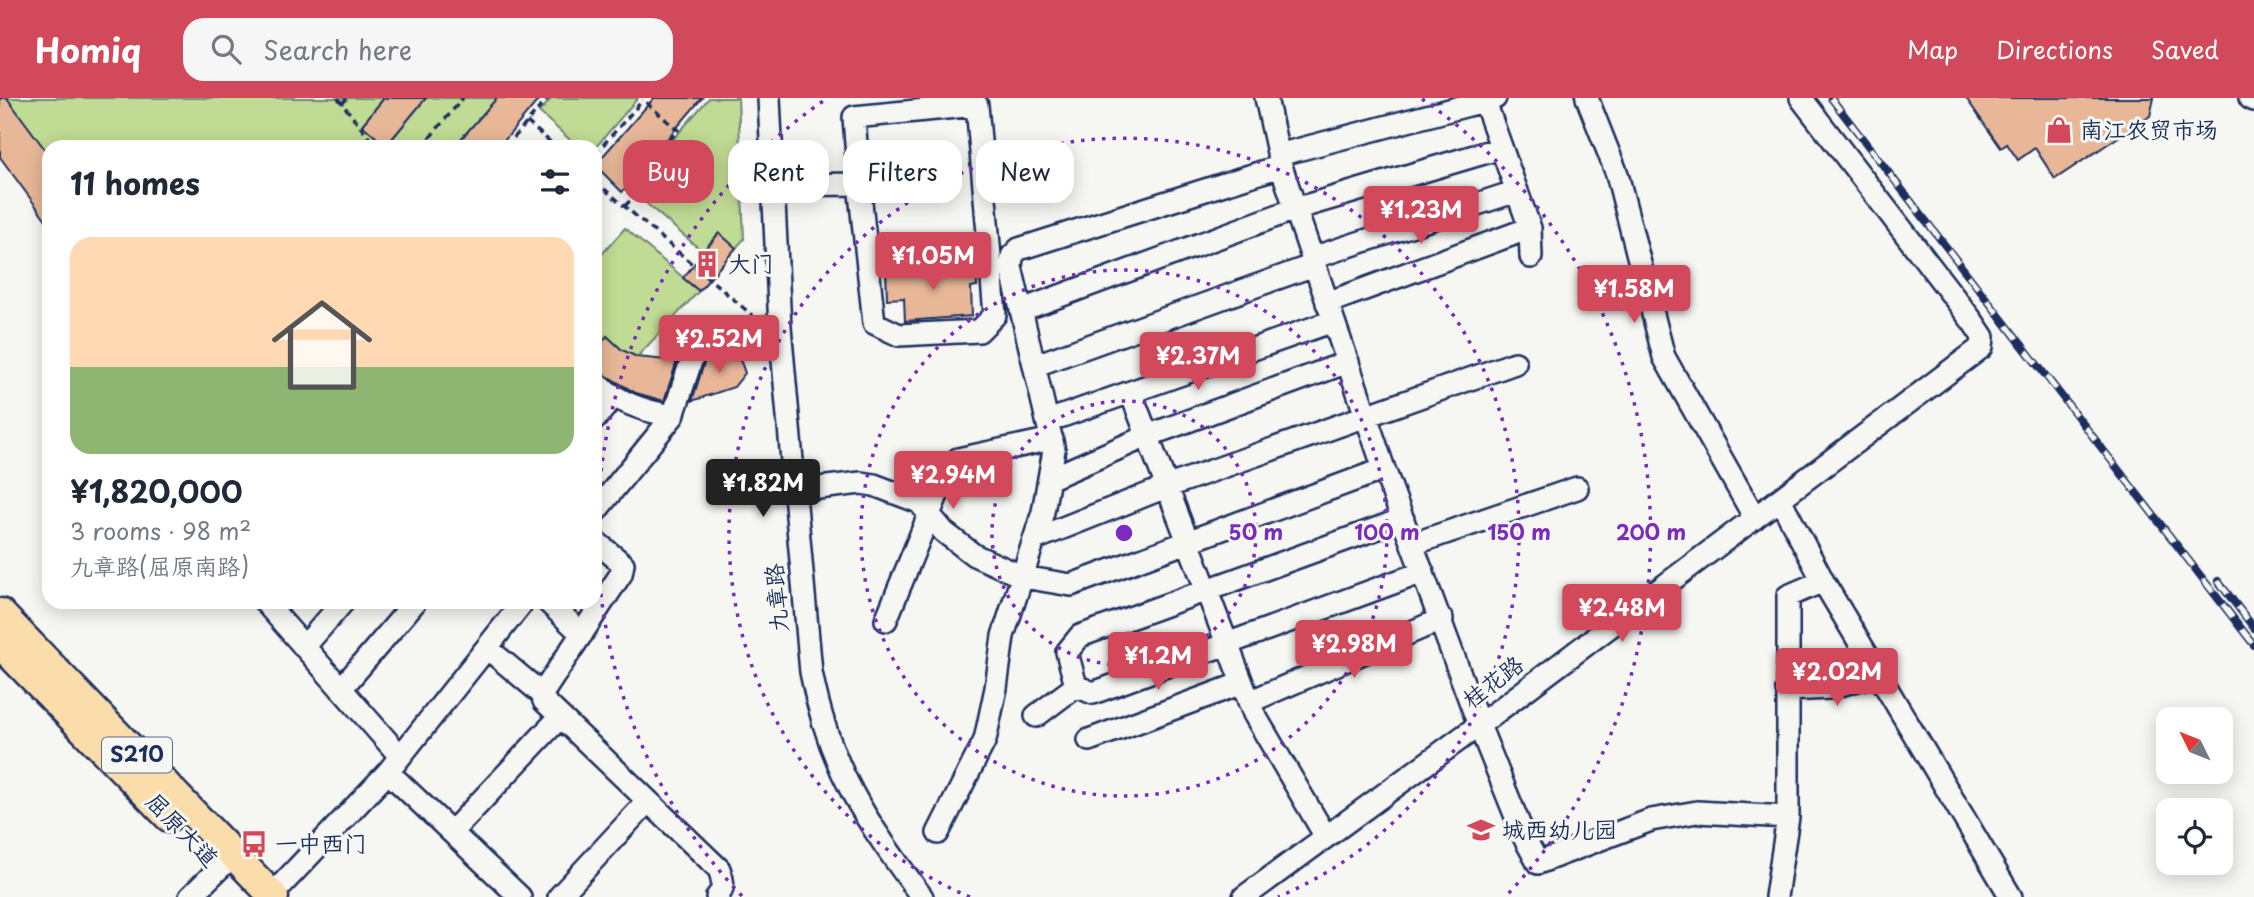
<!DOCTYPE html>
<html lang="en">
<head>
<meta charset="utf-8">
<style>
	body { margin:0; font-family:"Playpen Sans","LXGW WenKai TC",sans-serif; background:#f6f6f7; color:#1f2937; height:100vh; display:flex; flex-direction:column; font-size:26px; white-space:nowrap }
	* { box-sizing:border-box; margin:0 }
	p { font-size:23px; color:#747a83 }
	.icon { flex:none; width:38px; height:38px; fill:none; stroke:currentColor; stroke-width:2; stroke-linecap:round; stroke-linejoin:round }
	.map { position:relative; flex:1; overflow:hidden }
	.sheet { position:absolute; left:42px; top:42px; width:560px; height:469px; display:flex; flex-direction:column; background:#fff; border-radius:21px; box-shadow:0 4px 18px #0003 }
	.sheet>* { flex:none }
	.guide { position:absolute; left:623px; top:42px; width:665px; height:63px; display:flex; gap:14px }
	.needle { width:46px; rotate:313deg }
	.tools { position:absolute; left:2156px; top:609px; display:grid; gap:14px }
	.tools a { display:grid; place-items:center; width:77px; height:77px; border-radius:14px; background:#fff; box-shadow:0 4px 18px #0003; font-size:35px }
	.price { position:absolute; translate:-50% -60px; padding:0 16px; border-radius:7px; background:#d1495b; color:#fff; font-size:23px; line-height:46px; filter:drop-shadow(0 2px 4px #0008) }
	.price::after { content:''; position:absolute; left:50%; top:42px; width:21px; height:16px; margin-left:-10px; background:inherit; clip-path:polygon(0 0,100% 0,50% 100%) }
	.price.selected { background:#222; color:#fff }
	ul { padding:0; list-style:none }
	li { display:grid; align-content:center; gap:14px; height:371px; padding:0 28px }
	li span { display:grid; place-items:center; height:217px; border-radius:21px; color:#555 }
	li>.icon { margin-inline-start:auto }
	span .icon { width:126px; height:126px; fill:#fffc; stroke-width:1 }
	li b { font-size:30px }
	h2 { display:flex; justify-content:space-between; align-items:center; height:84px; padding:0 28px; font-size:30px }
	.tag { padding:0 24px; border-radius:21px; background:#fff; box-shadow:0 4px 18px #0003; font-size:24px; line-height:63px }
	.tag.selected { background:#d1495b; color:#fff }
	header { display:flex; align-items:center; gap:42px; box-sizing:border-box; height:98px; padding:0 35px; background:#d1495b; color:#fff }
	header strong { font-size:33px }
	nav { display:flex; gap:38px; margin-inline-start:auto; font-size:24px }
	.search { width:490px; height:63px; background:#f6f6f7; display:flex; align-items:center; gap:18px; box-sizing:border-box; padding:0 24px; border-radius:21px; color:#747a83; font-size:26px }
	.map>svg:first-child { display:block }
</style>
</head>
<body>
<header>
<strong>Homiq</strong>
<div class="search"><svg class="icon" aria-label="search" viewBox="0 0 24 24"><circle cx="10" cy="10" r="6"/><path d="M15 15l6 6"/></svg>Search here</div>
<nav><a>Map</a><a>Directions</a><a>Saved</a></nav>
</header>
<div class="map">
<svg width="2254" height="799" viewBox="0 0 2254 799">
	<rect width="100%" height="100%" fill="#f6f6f2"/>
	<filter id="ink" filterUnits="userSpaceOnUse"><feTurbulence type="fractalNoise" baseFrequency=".0143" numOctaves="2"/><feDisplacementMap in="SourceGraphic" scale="14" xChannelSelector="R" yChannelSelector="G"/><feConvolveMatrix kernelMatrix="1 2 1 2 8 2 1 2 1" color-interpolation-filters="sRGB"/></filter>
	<g filter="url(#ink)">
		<path fill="#c0db93" stroke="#6e8578" stroke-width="2" d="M 0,0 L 384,0 L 362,27 L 386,48 L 426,0 L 497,0 L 454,49 L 49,49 L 49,126 Z
			M 552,0 L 638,0 L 595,50 L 578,49 L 539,14 Z
			M 709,0 L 738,0 L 744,141 L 736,150 L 719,135 L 702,153 L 647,106 L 673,78 L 655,62 Z
			M 625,130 L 699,193 L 637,259 L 622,252 L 607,238 L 595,253 L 595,164 Z"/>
		<path fill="#e7b798" stroke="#1b2f5e" stroke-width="2" d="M 0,0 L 7,0 L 49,57 L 49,126 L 0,59 Z
			M 384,0 L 426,0 L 386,48 L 362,27 Z
			M 497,0 L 540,0 L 499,49 L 454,49 Z
			M 654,0 L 702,0 L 622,94 L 595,67 Z
			M 1966,0 L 2154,0 L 2150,18 L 2055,81 L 2035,50 L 2018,62 L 2007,46 L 2001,50 Z
			M 719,135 L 736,150 L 699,193 L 683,180 Z
			M 961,166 L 976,166 L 977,188 L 971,189 L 972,218 L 905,223 L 904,200 L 887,201 L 886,171 L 961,171 Z
			M 607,238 L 622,252 L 637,259 L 677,263 L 664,303 L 636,295 L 595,271 L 595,253 Z
			M 716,256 L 734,257 L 741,264 L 745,275 L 734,289 L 692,303 L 705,262 Z"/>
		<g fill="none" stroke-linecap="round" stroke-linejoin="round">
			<defs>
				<path id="minor" d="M 769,0 L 780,229 L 811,574 C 830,672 864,720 922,799
					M 1266,0 L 1281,68 L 1384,371 L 1479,627 L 1525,741 L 1538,765 L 1651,722 L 1697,714 L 1788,719
					M 1587,0 L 1617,76 L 1664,259 L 1755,420
					M 2250,0 L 2254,2
					M 1485,4 L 1530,130 L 1531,159
					M 1278,57 L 1495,0
					M 773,87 L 859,86 L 854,19 L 977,7 L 995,217 L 979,233 L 899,237 L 874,225 L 859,86
					M 1312,160 L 1517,93
					M 1327,205 L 1530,130
					M 1022,212 L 1295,111 L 1501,50
					M 1036,267 L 1314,167
					M 595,284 C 618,304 642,313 673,318
					M 1131,295 L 1254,616 L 1326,739
					M 595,321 L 613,299
					M 1048,323 L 1333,223
					M 1049,381 L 1147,338 L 1348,264
					M 793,393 L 861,385 L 874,387 L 919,404 L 944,434 L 974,457 L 1023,479 L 1071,487 L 1384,371
					M 1780,401 L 1823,483 L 2011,799
					M 595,414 L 673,318 L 698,242 L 754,239 L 766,230
					M 1035,441 L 1166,389 L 1515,265
					M 595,443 L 623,466 L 621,476 L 542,596 L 544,603 L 719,771 C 723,782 725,790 717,799
					M 1413,446 L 1577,390
					M 265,504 L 400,658
					M 548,504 L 582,536
					M 886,522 L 946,375 L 958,361 L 1052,341
					M 304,549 L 343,504
					M 487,550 L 542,596
					M 1076,588 L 1093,595 L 1423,474
					M 341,591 L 415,504
					M 1787,592 L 1830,590 L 1878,576
					M 1249,604 L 1442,521
					M 1036,618 L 1076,588 L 1067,554 L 1080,538 L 1403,421
					M 1089,642 L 1242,585
					M 388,674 L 520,799
					M 452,734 L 559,620
					M 938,735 L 985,642 L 996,590 L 1003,538 L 1043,414 L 1054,352 L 1011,169 L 1012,158 L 1019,151 L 1281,68
					M 272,797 L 388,674 L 523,504
					M 190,799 L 233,757
					M 559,799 L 648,703
					M 1244,799 L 1479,627 L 1982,249 L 1983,239 L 1973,224 L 1801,0
					M 1776,799 L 1788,719 L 1788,498 L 1823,483"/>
				<path id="major" d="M 0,515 L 274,799
					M 0,546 L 169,719"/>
			</defs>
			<use href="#minor" stroke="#1b2f5e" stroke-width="26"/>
			<use href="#major" stroke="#1b2f5e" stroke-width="33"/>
			<path stroke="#1b2f5e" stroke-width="3.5" stroke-dasharray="7 5" stroke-linecap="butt" d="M 338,0 L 376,49
				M 342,6 L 347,0
				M 527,24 L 556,49
				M 422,49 L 463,0
				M 506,49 L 548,0
				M 595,56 L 643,2
				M 595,83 L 753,218
				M 625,108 L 656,74 L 654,60 L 678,32 L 643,2"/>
			<use href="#minor" stroke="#f6f6f2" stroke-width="21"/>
			<use href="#major" stroke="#fbddab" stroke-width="28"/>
			<defs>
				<path id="rail" d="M 1831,0 L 2254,547
					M 2218,483 L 2254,530"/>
			</defs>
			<use href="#rail" stroke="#1b2f5e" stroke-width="8"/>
			<use href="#rail" stroke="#f6f6f2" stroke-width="5" stroke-dasharray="16" stroke-linecap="butt"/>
		</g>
	</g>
	<g fill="none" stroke="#7b2cbf" stroke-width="3.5" stroke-dasharray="3.5 7">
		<circle cx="1124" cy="435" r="132"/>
		<circle cx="1124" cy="435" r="263"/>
		<path d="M970 799A395 395 0 1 1 1278 799"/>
		<path d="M742 798A527 527 0 0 1 826 1M1422 1A527 527 0 0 1 1506 798"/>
	</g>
	<defs>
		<symbol id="shop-bare" viewBox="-9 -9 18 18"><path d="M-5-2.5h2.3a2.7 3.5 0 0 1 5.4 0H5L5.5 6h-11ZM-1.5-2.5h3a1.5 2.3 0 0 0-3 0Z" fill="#d1495b" stroke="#f6f6f2" stroke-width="2.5" paint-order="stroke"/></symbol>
		<symbol id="building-bare" viewBox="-9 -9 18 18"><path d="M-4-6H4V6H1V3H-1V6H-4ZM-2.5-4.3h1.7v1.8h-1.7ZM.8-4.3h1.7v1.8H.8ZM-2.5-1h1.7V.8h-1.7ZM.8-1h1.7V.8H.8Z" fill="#d1495b" stroke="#f6f6f2" stroke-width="2.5" paint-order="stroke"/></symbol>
		<symbol id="school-bare" viewBox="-9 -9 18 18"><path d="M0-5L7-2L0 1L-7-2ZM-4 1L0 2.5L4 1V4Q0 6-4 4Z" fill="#d1495b" stroke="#f6f6f2" stroke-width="2.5" paint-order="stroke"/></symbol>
		<symbol id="bus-bare" viewBox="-9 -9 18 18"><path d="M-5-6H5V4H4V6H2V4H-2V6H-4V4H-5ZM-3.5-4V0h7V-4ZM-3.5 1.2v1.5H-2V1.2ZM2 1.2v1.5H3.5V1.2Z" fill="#d1495b" stroke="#f6f6f2" stroke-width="2.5" paint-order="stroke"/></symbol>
	</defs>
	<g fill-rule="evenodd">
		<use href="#shop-bare" x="2040" y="13" width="38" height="38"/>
		<use href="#building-bare" x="688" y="147" width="38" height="38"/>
		<use href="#school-bare" x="1462" y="713" width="38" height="38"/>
		<use href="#bus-bare" x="235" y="727" width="38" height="38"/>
	</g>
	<g text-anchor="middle" stroke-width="6" stroke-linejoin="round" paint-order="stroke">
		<rect fill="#f6f6f2" stroke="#5d6b8a" stroke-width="2" x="102" y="639.5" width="70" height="35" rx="5"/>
		<g font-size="21" font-weight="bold" fill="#1b2f5e">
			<text x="137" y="664">S210</text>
		</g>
		<g font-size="23" fill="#1b2f5e" stroke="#f6f6f2" text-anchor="start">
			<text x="2080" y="40">南江农贸市场</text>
			<text x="728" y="174">大门</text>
			<text x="1502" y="740">城西幼儿园</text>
			<text x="275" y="754">一中西门</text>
		</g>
		<g font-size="23" fill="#1b2f5e" stroke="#f6f6f2">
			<text transform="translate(777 500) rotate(-95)" y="8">九章路</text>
			<text transform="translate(1493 584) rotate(-37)" y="8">桂花路</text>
			<text transform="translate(182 732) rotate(46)" y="8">屈原大道</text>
		</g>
	</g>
	<circle cx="1124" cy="435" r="10" fill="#7b2cbf" stroke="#f6f6f2" stroke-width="3.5"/>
	<g font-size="21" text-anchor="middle" font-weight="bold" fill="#7b2cbf" stroke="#f6f6f2" stroke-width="6" stroke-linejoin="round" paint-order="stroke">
		<text x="1256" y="442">50 m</text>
		<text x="1387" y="442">100 m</text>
		<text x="1519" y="442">150 m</text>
		<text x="1651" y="442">200 m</text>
	</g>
</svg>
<div class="tools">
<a><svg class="needle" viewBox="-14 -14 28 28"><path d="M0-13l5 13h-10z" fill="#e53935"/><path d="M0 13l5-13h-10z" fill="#747a83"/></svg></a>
<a><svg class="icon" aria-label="locate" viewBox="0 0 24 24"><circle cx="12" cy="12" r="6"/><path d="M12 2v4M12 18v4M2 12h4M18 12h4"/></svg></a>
</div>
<b class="price" style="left:1421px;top:148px">¥1.23M</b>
<b class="price" style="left:933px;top:194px">¥1.05M</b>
<b class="price" style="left:1634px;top:227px">¥1.58M</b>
<b class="price" style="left:719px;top:277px">¥2.52M</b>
<b class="price" style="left:1198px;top:294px">¥2.37M</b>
<b class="price" style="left:953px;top:413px">¥2.94M</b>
<b class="price selected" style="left:763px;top:421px">¥1.82M</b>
<b class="price" style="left:1622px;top:546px">¥2.48M</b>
<b class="price" style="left:1354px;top:582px">¥2.98M</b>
<b class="price" style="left:1158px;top:594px">¥1.2M</b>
<b class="price" style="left:1837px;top:610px">¥2.02M</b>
<div class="guide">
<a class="tag selected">Buy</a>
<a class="tag">Rent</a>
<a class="tag">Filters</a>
<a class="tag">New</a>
</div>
<section class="sheet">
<h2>11 homes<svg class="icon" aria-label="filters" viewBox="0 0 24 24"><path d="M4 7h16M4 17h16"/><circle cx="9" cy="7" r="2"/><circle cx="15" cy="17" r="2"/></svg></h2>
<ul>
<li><span style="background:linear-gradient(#ffd9b3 60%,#8fb573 0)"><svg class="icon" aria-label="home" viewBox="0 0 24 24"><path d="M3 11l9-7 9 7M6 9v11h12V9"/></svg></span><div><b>¥1,820,000</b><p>3 rooms · 98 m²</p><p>九章路(屈原南路)</p></div></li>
</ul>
</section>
</div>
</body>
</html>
